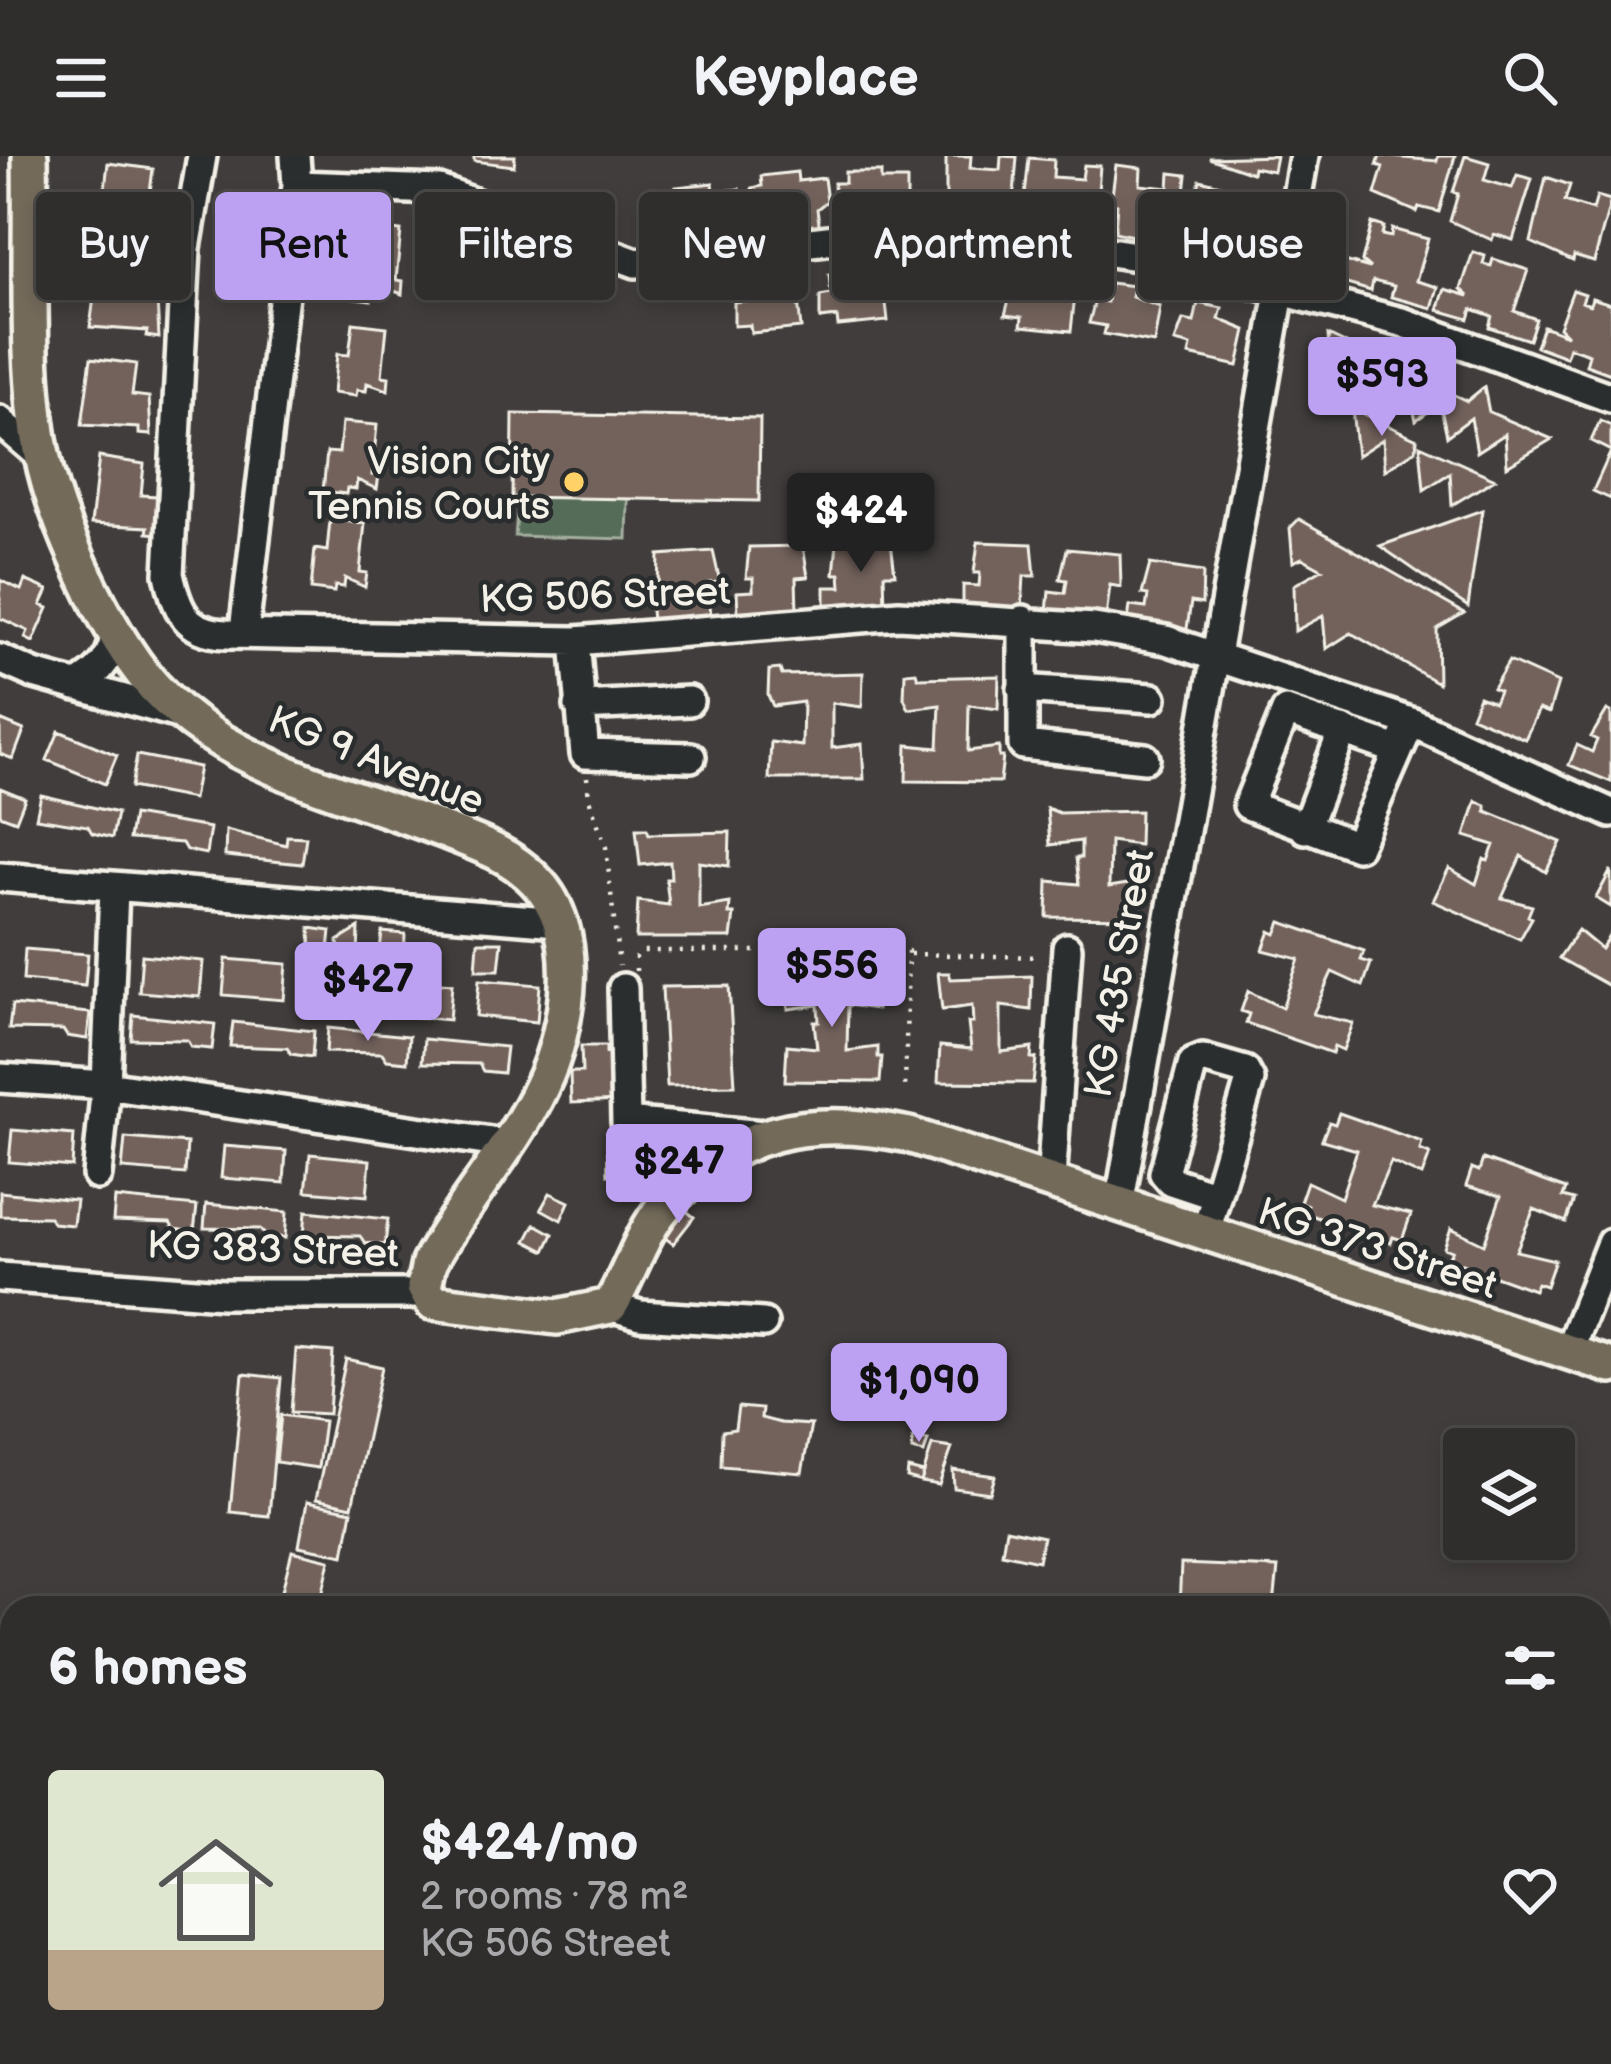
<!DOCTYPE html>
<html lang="en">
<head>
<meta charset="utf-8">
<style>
	body { margin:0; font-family:"Balsamiq Sans",sans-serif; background:#3c3a39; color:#f1f3f6; height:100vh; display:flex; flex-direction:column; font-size:45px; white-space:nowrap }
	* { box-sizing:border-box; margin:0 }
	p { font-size:39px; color:#a8a8aa }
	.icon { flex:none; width:66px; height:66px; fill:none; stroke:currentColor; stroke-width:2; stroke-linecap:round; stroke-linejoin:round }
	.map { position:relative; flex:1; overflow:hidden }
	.details { position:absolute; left:0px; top:1440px; width:1611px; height:468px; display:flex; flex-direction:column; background:#302e2d; border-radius:36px 36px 0 0; box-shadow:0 6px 18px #0003,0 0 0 3px #4b4a49 }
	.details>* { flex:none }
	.hud { position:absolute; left:36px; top:36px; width:1539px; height:108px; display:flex; gap:24px }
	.tools { position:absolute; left:1443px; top:1272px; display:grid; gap:24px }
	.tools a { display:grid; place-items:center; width:132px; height:132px; border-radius:12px; background:#302e2d; box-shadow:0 6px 18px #0003,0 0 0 3px #4b4a49; font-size:60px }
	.price { position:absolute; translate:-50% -102px; padding:0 27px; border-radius:12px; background:#bca0f2; color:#111; font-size:39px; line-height:78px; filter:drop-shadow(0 3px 6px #0008) }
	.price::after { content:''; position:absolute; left:50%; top:72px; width:36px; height:27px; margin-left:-18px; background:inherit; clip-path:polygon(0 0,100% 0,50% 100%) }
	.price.active { background:#222; color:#fff }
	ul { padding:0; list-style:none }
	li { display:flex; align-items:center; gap:36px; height:300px; padding:0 48px }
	li span { display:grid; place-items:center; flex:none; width:336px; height:240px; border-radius:12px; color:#555 }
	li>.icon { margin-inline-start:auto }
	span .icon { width:144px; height:144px; fill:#fffc; stroke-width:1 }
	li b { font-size:51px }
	h2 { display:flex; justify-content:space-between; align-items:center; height:144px; padding:0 48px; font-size:51px }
	.tag { padding:0 42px; border-radius:12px; background:#302e2d; box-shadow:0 6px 18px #0003,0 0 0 3px #4b4a49; font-size:42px; line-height:108px }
	.tag.active { background:#bca0f2; color:#111 }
	header { display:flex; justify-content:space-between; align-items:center; height:156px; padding:0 48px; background:#302e2d; font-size:54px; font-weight:700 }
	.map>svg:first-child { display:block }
</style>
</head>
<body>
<header><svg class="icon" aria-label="menu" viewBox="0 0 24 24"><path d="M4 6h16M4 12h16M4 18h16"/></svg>Keyplace<svg class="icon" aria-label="search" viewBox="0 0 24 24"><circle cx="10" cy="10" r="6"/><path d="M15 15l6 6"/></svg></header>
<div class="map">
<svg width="1611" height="1908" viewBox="0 0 1611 1908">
	<rect width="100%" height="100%" fill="#403d3c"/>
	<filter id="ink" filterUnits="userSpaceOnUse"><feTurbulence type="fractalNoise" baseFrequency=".00833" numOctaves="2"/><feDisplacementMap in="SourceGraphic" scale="24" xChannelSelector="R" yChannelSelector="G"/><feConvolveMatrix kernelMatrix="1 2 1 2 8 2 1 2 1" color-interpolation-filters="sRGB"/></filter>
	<g filter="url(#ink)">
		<path fill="#556c58" stroke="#a4aea0" stroke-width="3" d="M 525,269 L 630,272 L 627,383 L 515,380 Z"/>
		<path fill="#73625b" stroke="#f4f1e8" stroke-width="3" d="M 474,0 L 515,0 L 514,10 L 474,5 Z
			M 946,0 L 971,0 L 970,12 L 1000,14 L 1001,0 L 1017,1 L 1012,64 L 992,63 L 991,69 L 946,60 Z
			M 1276,0 L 1273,15 L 1253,11 L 1252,17 L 1209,2 Z
			M 1380,0 L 1437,5 L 1438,0 L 1455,0 L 1439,56 L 1419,51 L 1417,56 L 1375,38 L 1383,11 L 1377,9 Z
			M 1465,0 L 1489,7 L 1484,24 L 1512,32 L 1517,19 L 1532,23 L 1513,84 L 1494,78 L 1492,84 L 1450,65 L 1458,38 L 1453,36 Z
			M 1029,2 L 1054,4 L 1053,21 L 1082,23 L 1084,9 L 1100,10 L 1095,73 L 1075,72 L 1074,78 L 1029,68 L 1031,40 L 1025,39 Z
			M 108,7 L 153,13 L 149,44 L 166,46 L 168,84 L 156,83 L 156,77 L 100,74 Z
			M 1116,9 L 1141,12 L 1140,29 L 1169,32 L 1170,17 L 1187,19 L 1180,82 L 1160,80 L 1159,86 L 1115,76 L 1117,48 L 1111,47 Z
			M 797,16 L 798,25 L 824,22 L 827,45 L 817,53 L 820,74 L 788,78 L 787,69 L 776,70 L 775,63 L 756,65 L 752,32 L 762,30 L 761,20 Z
			M 845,16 L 881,16 L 881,24 L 907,24 L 907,48 L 897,55 L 897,76 L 866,76 L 866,67 L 854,67 L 854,60 L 835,60 L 834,27 L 845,27 Z
			M 1546,21 L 1570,29 L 1565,45 L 1593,54 L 1597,40 L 1611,44 L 1594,106 L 1574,100 L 1573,105 L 1531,86 Z
			M 1200,24 L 1225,30 L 1221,46 L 1250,52 L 1253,38 L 1269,42 L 1256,104 L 1236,100 L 1235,106 L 1191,91 L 1197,63 L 1191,61 Z
			M 713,27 L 714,36 L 739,33 L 742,56 L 732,64 L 735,85 L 704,89 L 702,80 L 691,81 L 690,74 L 671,76 L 667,43 L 678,41 L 676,31 Z
			M 1372,67 L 1384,71 L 1382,79 L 1391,81 L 1392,73 L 1428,83 L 1416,125 L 1438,131 L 1432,152 L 1391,141 L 1394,130 L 1373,125 L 1371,135 L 1340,126 L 1345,105 L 1370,112 L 1362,105 Z
			M 367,71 L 401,75 L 396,124 L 403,125 L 402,138 L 382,130 L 381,138 L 371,137 L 371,144 L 347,141 L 351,101 L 364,102 Z
			M 1473,96 L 1485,100 L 1483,108 L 1491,110 L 1493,103 L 1528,114 L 1514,155 L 1536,163 L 1529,184 L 1489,171 L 1492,160 L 1472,153 L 1469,163 L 1438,154 L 1445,133 L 1469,140 L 1461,133 Z
			M 99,104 L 143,110 L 140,141 L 157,143 L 159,182 L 146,180 L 147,175 L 90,171 Z
			M 854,116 L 855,127 L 884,129 L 888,165 L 838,170 L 837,161 L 820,163 L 820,140 L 831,138 L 829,119 Z
			M 1023,117 L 1048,120 L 1047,131 L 1075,139 L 1071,175 L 1021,170 L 1022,161 L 1005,159 L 1011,136 L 1022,137 Z
			M 767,123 L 768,134 L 797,136 L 801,172 L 751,177 L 750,169 L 734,170 L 734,146 L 745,145 L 743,126 Z
			M 1110,127 L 1134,130 L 1132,141 L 1160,151 L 1154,187 L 1104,178 L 1106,170 L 1089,167 L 1095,144 L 1107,146 Z
			M 1573,134 L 1585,138 L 1582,146 L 1590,149 L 1592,142 L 1611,148 L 1611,218 L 1586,209 L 1589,198 L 1569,191 L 1566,201 L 1536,190 L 1543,170 L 1567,179 L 1559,171 Z
			M 1198,147 L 1222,152 L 1219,163 L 1246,174 L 1238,210 L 1189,199 L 1191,190 L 1175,186 L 1183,164 L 1194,166 Z
			M 353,167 L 387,171 L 382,220 L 389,221 L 388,234 L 367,227 L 366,235 L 357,234 L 356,240 L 333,237 L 337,198 L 349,199 Z
			M 1328,179 L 1467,245 L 1484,231 L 1489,256 L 1552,283 L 1507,310 L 1505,278 L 1477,296 L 1471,262 L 1447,280 L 1440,248 L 1416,264 L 1408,232 L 1382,248 L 1376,218 L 1352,234 L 1348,203 L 1329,193 Z
			M 91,202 L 136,208 L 132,239 L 149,241 L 151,279 L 139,278 L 139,272 L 82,269 Z
			M 1352,253 L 1417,283 L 1416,294 L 1385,314 L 1383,283 L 1357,300 Z
			M 513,258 L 760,262 L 759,345 L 512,341 Z
			M 1600,265 L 1611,270 L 1611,295 L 1591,285 Z
			M 342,266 L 377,269 L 372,319 L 379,319 L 377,333 L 357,324 L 356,333 L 347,332 L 346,338 L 323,335 L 327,296 L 339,297 Z
			M 1420,289 L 1495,323 L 1452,349 L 1450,317 L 1424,334 Z
			M 1611,295 L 1611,343 L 1593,335 Z
			M 99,301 L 144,308 L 141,339 L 157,340 L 160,378 L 147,377 L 148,371 L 91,368 Z
			M 1482,354 L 1468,451 L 1380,390 Z
			M 1299,363 L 1464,457 L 1437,473 L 1438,527 L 1351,477 L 1326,493 L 1323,460 L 1295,475 L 1294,429 L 1322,413 L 1302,402 L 1293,406 L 1290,372 Z
			M 330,364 L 365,367 L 360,416 L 367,417 L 365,431 L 345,422 L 344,431 L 335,430 L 334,436 L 311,433 L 315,393 L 327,395 Z
			M 891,386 L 895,418 L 884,418 L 885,451 L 825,452 L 825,431 L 841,431 L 840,418 L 834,418 L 837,387 Z
			M 978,386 L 1032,388 L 1035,420 L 1024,420 L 1022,453 L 963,451 L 963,429 L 979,430 L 980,417 L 974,417 Z
			M 803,390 L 808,421 L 796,422 L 797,455 L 738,457 L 737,436 L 753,435 L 753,422 L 746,422 L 749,391 Z
			M 1067,393 L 1120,398 L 1121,431 L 1110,429 L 1106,462 L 1047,456 L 1049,435 L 1065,437 L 1067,424 L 1060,423 Z
			M 713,395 L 720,426 L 708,427 L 711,460 L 652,465 L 650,444 L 666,443 L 665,430 L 658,430 L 659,399 Z
			M 1150,408 L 1203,416 L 1202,448 L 1191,446 L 1186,479 L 1127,471 L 1130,450 L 1146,452 L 1148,439 L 1142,438 Z
			M 0,424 L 21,434 L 25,424 L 48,434 L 41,449 L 48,452 L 33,486 L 25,482 L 28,475 L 0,462 Z
			M 1509,505 L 1558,527 L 1549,557 L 1539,553 L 1525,583 L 1471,560 L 1479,540 L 1494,546 L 1499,535 L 1493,532 Z
			M 780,513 L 782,519 L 863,517 L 862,551 L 832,547 L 832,592 L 862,588 L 864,623 L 769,623 L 771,586 L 802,590 L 803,546 L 773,550 L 768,539 L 769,514 Z
			M 916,516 L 918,522 L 999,520 L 998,553 L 969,549 L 968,595 L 999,591 L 999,601 L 1003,601 L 1000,626 L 906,625 L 907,589 L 938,592 L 940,549 L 909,553 L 904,542 L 905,517 Z
			M 1607,554 L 1611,556 L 1611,626 L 1569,609 L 1577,589 L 1592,596 L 1597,584 L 1591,581 Z
			M 0,564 L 24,574 L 13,603 L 0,598 Z
			M 59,575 L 117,599 L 105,628 L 47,604 Z
			M 137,599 L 199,611 L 193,643 L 131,631 Z
			M 0,632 L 25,642 L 16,665 L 0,659 Z
			M 41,639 L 117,657 L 112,682 L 92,677 L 88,670 L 36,662 Z
			M 1476,645 L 1486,649 L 1486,655 L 1561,686 L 1546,716 L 1521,700 L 1502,742 L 1532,750 L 1528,760 L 1532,762 L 1520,783 L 1433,745 L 1449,712 L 1476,728 L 1484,703 L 1488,705 L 1494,689 L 1465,680 Z
			M 1047,652 L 1059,657 L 1140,655 L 1139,689 L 1110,685 L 1109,731 L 1140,726 L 1142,762 L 1047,761 L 1048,725 L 1079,728 L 1076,702 L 1081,702 L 1081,685 L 1050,689 Z
			M 133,659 L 210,672 L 206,698 L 186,694 L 182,687 L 129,683 Z
			M 636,673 L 647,673 L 649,678 L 730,676 L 729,710 L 699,706 L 699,752 L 730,747 L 729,758 L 734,758 L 731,782 L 636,782 L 638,745 L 669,749 L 666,723 L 671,723 L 670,706 L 640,709 Z
			M 226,674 L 286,689 L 287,680 L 306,681 L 302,708 L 225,700 Z
			M 1611,714 L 1611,751 L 1596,742 Z
			M 1281,766 L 1364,795 L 1361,804 L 1371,807 L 1363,830 L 1332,816 L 1313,858 L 1353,867 L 1343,894 L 1334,890 L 1332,897 L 1246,867 L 1249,858 L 1241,855 L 1248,835 L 1282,852 L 1299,803 L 1263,794 L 1270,775 L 1276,778 Z
			M 310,772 L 331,775 L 328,802 L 311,800 Z
			M 359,772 L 358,800 L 339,802 L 338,785 Z
			M 1578,774 L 1601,793 L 1611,777 L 1611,831 L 1559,802 Z
			M 382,776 L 405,778 L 404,805 L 379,804 Z
			M 478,786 L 502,786 L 499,814 L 476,814 Z
			M 25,793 L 88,798 L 85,830 L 23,824 Z
			M 142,799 L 203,805 L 200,841 L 139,836 Z
			M 226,803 L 287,808 L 284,844 L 223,839 Z
			M 309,813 L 370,818 L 367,854 L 306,849 Z
			M 785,816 L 795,816 L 797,822 L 878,819 L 877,853 L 848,849 L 847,895 L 878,891 L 878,901 L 882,901 L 880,926 L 785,925 L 787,889 L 817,892 L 814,866 L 819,866 L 818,849 L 788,853 Z
			M 938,817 L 949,817 L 951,823 L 1032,820 L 1031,854 L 1001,850 L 1001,896 L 1032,892 L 1031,902 L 1036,902 L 1033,927 L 938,926 L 940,890 L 971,893 L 968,867 L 973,867 L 972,850 L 942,854 Z
			M 391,822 L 452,828 L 449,864 L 388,859 Z
			M 479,824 L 540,829 L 537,866 L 476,860 Z
			M 729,830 L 735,929 L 667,930 L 662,831 Z
			M 12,849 L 90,857 L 87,883 L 67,880 L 63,874 L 9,873 Z
			M 133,859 L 215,868 L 212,893 L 191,891 L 187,884 L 131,883 Z
			M 233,866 L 314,875 L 312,901 L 291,898 L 287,892 L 230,890 Z
			M 328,872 L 409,880 L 407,906 L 387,904 L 382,897 L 326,896 Z
			M 424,883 L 506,891 L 503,917 L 483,915 L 479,908 L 422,907 Z
			M 581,890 L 606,890 L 606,897 L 616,897 L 622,945 L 571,947 L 570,916 L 582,916 Z
			M 1339,957 L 1422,986 L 1420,994 L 1430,998 L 1422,1020 L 1391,1006 L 1372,1049 L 1411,1058 L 1402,1084 L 1393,1081 L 1391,1087 L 1305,1057 L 1308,1049 L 1300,1046 L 1307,1026 L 1341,1042 L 1357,994 L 1322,984 L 1329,966 L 1335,968 Z
			M 12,974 L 74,979 L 72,1011 L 9,1006 Z
			M 652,975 L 652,1016 L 608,1019 L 607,977 Z
			M 125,982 L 187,987 L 185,1018 L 122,1013 Z
			M 224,990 L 286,995 L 284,1027 L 221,1022 Z
			M 310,998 L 370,1004 L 367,1040 L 306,1035 Z
			M 1483,1003 L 1566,1033 L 1563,1041 L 1574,1044 L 1566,1066 L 1534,1053 L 1516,1095 L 1555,1104 L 1546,1130 L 1537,1127 L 1534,1134 L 1448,1103 L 1452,1095 L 1444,1092 L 1451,1072 L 1484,1088 L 1501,1040 L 1466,1030 L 1472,1012 L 1479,1015 Z
			M 0,1036 L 76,1044 L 73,1069 L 53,1067 L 49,1061 L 0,1060 Z
			M 550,1037 L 569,1046 L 561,1064 L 541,1053 Z
			M 115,1042 L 197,1050 L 194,1076 L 174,1073 L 170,1067 L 113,1065 Z
			M 206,1048 L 287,1056 L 285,1082 L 265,1079 L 260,1073 L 204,1072 Z
			M 684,1053 L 694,1061 L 673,1088 L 663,1080 Z
			M 306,1055 L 388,1063 L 385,1089 L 365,1087 L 360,1080 L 304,1079 Z
			M 535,1068 L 553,1078 L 545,1095 L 526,1085 Z
			M 296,1193 L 333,1196 L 329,1258 L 291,1256 Z
			M 346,1203 L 382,1211 L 352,1351 L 316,1343 Z
			M 243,1218 L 281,1222 L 269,1360 L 230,1356 Z
			M 738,1251 L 762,1253 L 761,1262 L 780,1267 L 811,1269 L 802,1317 L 721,1310 L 722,1275 L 735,1273 Z
			M 281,1259 L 324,1265 L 318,1312 L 276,1306 Z
			M 913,1282 L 928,1284 L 924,1297 L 912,1294 Z
			M 932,1289 L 952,1292 L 939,1329 L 921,1326 Z
			M 908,1313 L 924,1317 L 921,1326 L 907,1322 Z
			M 953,1314 L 995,1320 L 990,1337 L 954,1332 Z
			M 307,1346 L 352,1355 L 344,1399 L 299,1390 Z
			M 1006,1373 L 1043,1381 L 1038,1405 L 1002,1397 Z
			M 292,1395 L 330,1404 L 319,1452 L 278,1451 Z
			M 1181,1408 L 1278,1412 L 1274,1449 L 1179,1452 Z
			M 394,1896 L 402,1896 L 416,1908 L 383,1908 Z"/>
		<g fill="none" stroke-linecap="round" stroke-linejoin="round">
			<defs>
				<path id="minor" d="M 202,0 L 186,92 L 169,418 C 177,454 185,476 226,478 L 575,485 L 899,459 L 1094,472 L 1166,484 L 1411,566 L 1611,657
					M 295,0 L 297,29 L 439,34 L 636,107 L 844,82 L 1051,87 L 1156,103 L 1402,166 L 1611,242
					M 0,265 L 42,301
					M 1023,464 L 1023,589 L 1145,602
					M 244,475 L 297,29
					M 575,485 L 585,598 L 691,601
					M 0,503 L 34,518 L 182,559
					M 76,530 C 100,517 116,499 115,471
					M 1022,533 L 1152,542
					M 579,550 L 689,545
					M 1397,594 L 1286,555 L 1248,649 L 1357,690 L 1411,566
					M 1305,673 L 1343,574
					M 0,721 L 559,766
					M 623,832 L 626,966 L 763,979
					M 0,922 L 106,929 L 505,988
					M 97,1019 L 106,929 L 114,733
					M 1051,1028 L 1067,792
					M 1119,1050 L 1304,0
					M 1205,1079 L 1250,924 L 1245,915 L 1203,903 L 1193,907 L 1164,1017 L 1171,1025 L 1213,1039
					M 0,1121 L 223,1138 L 427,1138
					M 610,1150 L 640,1159 L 763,1167
					M 1569,1194 L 1611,1087"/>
				<path id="major" d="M 30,0 C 32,92 24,211 42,299 C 54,361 98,455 134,506 C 203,606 334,631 440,673 C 474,686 509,697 535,724 C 585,774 569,873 541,931 C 512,993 462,1046 429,1107 L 424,1131 L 432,1146 L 557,1161 L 610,1150 C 629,1120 641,1078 663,1052 C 732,972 811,959 909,979 L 1611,1210"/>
			</defs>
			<use href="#minor" stroke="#f4f1e8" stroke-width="36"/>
			<use href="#major" stroke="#f4f1e8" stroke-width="42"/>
			<path stroke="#f4f1e8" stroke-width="4.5" stroke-dasharray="3 9" stroke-linecap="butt" d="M 587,621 L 589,643 L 606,691 L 619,810
				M 910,798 L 1042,801
				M 636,815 L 636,801 L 643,795 L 908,795 L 905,934"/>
			<use href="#minor" stroke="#2a2d2e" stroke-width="27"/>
			<use href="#major" stroke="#736b5a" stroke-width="33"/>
		</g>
	</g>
	<circle fill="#ffd166" stroke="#2a2d2e" stroke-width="4.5" cx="574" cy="326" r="12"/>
	<g text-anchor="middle" stroke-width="9" stroke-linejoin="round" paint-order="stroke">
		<g font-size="39" fill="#f4f1e8" stroke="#2a2d2e" text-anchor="end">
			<text x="550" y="318">Vision City<tspan x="550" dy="45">Tennis Courts</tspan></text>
		</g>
		<g font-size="39" fill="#f4f1e8" stroke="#2a2d2e">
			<text transform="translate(605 438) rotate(-2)" y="14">KG 506 Street</text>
			<text transform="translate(377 603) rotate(22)" y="14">KG 9 Avenue</text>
			<text transform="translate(1118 817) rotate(-80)" y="14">KG 435 Street</text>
			<text transform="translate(1378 1091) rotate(18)" y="14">KG 373 Street</text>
			<text transform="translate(273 1092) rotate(2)" y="14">KG 383 Street</text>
		</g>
	</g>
</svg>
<div class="tools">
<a><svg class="icon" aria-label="layers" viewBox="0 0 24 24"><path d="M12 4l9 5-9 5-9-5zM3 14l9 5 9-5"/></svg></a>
</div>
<b class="price" style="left:1382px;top:283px">$593</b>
<b class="price active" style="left:861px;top:419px">$424</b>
<b class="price" style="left:832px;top:874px">$556</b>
<b class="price" style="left:368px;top:888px">$427</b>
<b class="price" style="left:679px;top:1070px">$247</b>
<b class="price" style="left:919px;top:1289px">$1,090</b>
<div class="hud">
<a class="tag">Buy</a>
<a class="tag active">Rent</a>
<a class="tag">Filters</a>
<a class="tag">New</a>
<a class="tag">Apartment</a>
<a class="tag">House</a>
</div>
<section class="details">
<h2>6 homes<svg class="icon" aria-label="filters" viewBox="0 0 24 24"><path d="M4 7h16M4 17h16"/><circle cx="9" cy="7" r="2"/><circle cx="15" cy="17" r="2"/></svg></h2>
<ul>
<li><span style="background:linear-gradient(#dfe7d0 75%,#b9a48a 0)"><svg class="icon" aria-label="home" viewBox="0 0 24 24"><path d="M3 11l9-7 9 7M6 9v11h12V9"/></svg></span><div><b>$424/mo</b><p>2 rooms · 78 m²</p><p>KG 506 Street</p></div><svg class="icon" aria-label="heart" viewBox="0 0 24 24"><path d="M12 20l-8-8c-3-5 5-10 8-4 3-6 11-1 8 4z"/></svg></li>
</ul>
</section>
</div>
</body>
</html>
